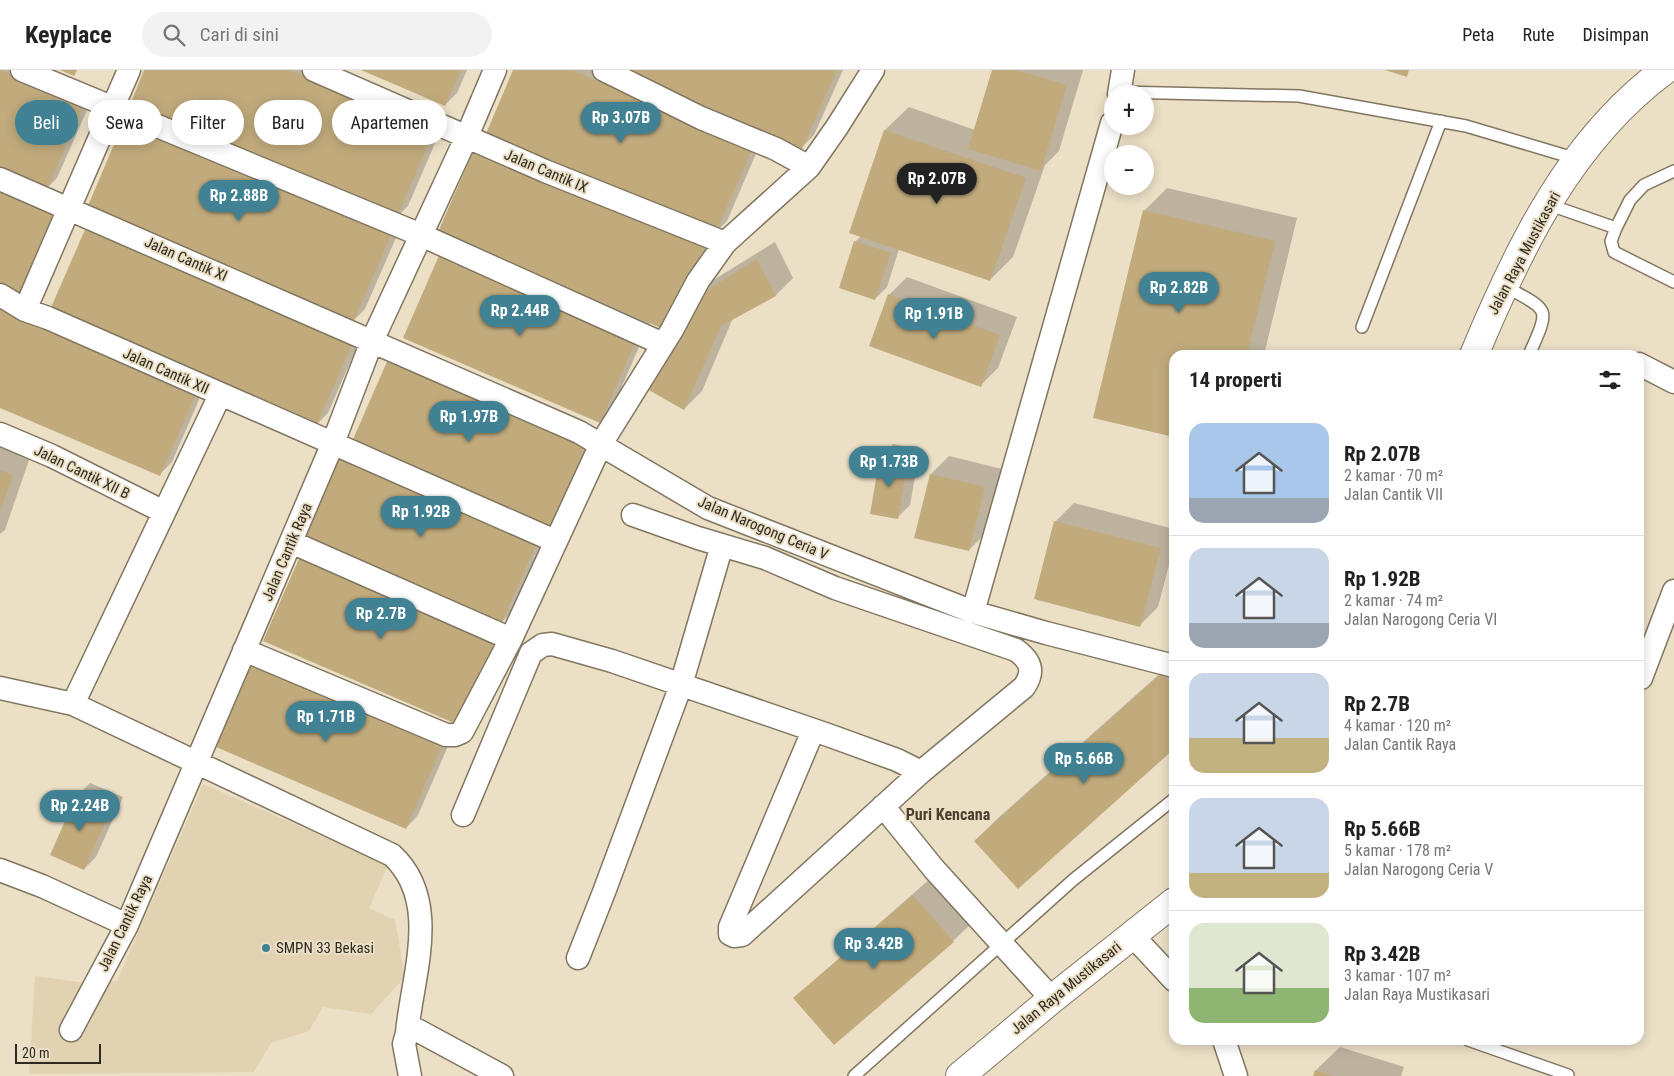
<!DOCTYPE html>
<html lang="id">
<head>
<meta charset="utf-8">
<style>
	body { margin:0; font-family:"Roboto Condensed",sans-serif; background:#f2f2f2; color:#222; height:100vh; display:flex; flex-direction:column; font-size:19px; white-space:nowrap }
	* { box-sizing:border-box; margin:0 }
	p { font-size:16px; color:#767676 }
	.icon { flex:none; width:28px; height:28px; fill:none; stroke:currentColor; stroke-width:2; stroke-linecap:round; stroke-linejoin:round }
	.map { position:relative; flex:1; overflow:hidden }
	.details { position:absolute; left:1169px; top:280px; width:475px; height:695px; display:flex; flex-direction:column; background:#fff; border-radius:15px; box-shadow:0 2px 12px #0003 }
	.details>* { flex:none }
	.hud { position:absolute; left:15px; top:30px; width:475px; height:45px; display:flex; gap:10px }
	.tools { position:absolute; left:1104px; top:15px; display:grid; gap:10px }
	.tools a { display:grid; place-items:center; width:50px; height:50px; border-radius:50%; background:#fff; box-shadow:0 2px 12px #0003; font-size:25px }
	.scale { position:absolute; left:15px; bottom:12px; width:86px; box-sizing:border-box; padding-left:5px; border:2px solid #2e2a20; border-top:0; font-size:14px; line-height:18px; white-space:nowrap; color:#2e2a20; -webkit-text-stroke:4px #ebdfc6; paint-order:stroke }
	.price { position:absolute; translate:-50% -42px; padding:0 11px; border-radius:18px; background:#408294; color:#fff; font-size:16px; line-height:32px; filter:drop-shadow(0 1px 2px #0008) }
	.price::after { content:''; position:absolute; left:50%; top:30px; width:15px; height:11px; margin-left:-8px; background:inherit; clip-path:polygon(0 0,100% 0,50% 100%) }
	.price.current { background:#222; color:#fff }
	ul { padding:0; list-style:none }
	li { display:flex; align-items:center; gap:15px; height:125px; padding:0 20px }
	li+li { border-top:1px solid #e0e0e0 }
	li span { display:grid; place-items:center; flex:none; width:140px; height:100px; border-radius:15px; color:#555 }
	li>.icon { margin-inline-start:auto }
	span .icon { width:60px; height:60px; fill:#fffc; stroke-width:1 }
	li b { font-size:21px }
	h2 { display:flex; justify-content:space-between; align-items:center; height:60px; padding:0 20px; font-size:21px }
	.chip { padding:0 18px; border-radius:22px; background:#fff; box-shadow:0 2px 12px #0003; font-size:18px; line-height:45px }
	.chip.current { background:#408294; color:#fff }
	header { display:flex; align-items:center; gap:30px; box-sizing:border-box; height:70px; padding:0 25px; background:#fff; border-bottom:1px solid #e0e0e0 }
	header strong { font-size:24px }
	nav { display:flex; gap:28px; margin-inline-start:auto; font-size:18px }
	.search { width:350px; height:45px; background:#f2f2f2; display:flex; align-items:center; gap:12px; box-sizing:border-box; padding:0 18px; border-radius:28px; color:#767676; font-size:19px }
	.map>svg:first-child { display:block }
</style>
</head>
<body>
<header>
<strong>Keyplace</strong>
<div class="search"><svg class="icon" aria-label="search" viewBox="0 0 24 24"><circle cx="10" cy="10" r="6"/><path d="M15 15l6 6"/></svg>Cari di sini</div>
<nav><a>Peta</a><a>Rute</a><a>Disimpan</a></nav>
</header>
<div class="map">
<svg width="1674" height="1006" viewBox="0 0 1674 1006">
	<rect width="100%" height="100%" fill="#ebdfc6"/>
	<path fill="#e1d2b2" d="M 203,714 L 388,795 L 369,838 L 395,850 L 405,907 L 371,944 L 323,937 L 309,961 L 271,973 L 254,1002 L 29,1004 L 35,906 L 93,914 L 117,911 Z"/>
	<path fill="#0003" d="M 0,0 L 43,0 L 95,22 L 57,108 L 48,117 L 70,127 L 20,226 L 52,239 L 88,156 L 125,52 L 402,154 L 365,239 L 352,252 L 365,258 L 328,343 L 316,355 L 208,309 L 172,392 L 159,405 L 0,336 Z
		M 146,0 L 328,0 L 445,50 L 408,136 L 396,148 Z
		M 364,0 L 467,0 L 457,23 L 445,35 Z
		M 515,0 L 612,0 L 764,65 L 727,151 L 716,162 L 680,248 L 650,252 L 612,339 L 600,351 L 442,182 Z
		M 622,0 L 843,0 L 814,65 L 802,77 Z
		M 993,0 L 1083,0 L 1059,81 L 1045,95 L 1013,187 L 990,210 L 899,179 L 887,217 L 875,229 L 855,172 L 861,166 L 850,162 L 885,60 L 909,37 L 975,60 Z
		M 1167,118 L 1297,148 L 1264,285 L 1174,285 L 1144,141 Z
		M 775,172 L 793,208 L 776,225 L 733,248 L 702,321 L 684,339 L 697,228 L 715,209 Z
		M 907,207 L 1017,247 L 998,298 L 980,316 L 889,225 Z
		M 402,275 L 598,360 L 561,445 L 550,456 L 513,541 L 501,553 L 473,642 L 353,373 Z
		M 893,374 L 920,379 L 910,435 L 898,447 L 881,387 Z
		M 0,377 L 30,387 L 5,460 L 0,464 Z
		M 949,386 L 1002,399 L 987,462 L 969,480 L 931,404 Z
		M 1074,433 L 1174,459 L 1174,476 L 1158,537 L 1140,555 L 1035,528 L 1056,451 Z
		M 1174,591 L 1174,677 L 975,771 L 998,748 Z
		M 455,660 L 418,745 L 406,758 L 210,673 Z
		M 90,713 L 123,727 L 96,787 L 84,799 L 78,725 Z
		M 931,808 L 971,854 L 953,871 L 794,928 Z
		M 1340,977 L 1404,997 L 1401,1006 L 1314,1006 L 1316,1000 Z"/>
	<path fill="#c1ab7d" d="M 0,0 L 84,35 L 46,121 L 0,102 Z
		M 60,0 L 77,0 L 74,6 Z
		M 144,0 L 289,0 L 434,62 L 396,149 L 130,35 Z
		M 361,0 L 461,0 L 445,36 Z
		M 513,0 L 572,0 L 753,78 L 715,164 L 485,66 Z
		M 618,0 L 837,0 L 802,79 Z
		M 992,0 L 1016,0 L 1067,15 L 1041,101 L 968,79 Z
		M 1385,0 L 1409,0 L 1407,7 Z
		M 124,51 L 391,166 L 353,252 L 87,138 Z
		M 884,60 L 1026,108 L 990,211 L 849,163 Z
		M 476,75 L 706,174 L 668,261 L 438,162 Z
		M 0,114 L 59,139 L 21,226 L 0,217 Z
		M 1143,140 L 1275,171 L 1247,285 L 1174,285 L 1174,367 L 1093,348 Z
		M 87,155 L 354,270 L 316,357 L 49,242 Z
		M 854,171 L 891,183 L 875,230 L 839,218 Z
		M 441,181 L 638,266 L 600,353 L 403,268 Z
		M 757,189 L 776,226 L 721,256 L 684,340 L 647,319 L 696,227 Z
		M 888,224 L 1000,265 L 981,317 L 869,276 Z
		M 0,234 L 198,319 L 160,406 L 0,338 Z
		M 389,287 L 587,372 L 549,459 L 351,374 Z
		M 341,383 L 539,468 L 501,554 L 303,469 Z
		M 880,386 L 908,391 L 898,449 L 870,444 Z
		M 0,400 L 13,405 L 0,442 Z
		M 930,404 L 985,417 L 969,481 L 914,468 Z
		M 1054,451 L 1161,478 L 1140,557 L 1034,529 Z
		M 301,484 L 499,569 L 461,656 L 263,571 Z
		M 246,587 L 444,672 L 406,759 L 209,674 Z
		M 1162,603 L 1174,616 L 1174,679 L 1018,819 L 974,771 Z
		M 77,724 L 111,739 L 84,800 L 50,785 Z
		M 913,825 L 954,872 L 834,975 L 793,928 Z
		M 1315,1000 L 1334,1006 L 1313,1006 Z"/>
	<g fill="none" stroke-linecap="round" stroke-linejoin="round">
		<defs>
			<path id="lane" d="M 1119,22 L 1299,26 L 1466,56 L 1577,89
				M 1547,134 L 1616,158 L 1630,130 L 1644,115 L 1674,101
				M 1616,158 L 1611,171 L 1614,182 L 1674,212
				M 1503,215 C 1550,242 1551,235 1529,285
				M 1362,257 L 1441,51
				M 1468,970 L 1568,1005
				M 854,1006 L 1073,810 L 1174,729"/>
			<path id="street" d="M 22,0 L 421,165 L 663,274
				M 314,0 L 545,101 L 725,173
				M 604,0 L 701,48 L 776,79 L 809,97
				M 1119,24 L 1123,0
				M 0,109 L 579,362 L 708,438 L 973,542 L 1046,563 L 1174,596
				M 0,225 L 25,240 L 48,248 L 555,471
				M 25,240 L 129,0
				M 1639,294 L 1674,312
				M 0,364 L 52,386 L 164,442
				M 633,445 L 698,468 L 765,488 L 835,518 L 1016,580 C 1031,591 1035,601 1024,617 L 921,702 L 742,865 L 734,866 L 730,864 L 730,857 L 813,661
				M 291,472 L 511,569
				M 973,542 L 1112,53
				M 244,580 L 446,665 L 455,665 L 462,662 L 511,569 L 601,374 L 672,260 L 698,211 L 725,173 L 809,97 L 837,57 L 873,0
				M 1639,606 L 1641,608 L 1674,521
				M 0,618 L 73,634 L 392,785 C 442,831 412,906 407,963
				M 73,634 L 220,325
				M 883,736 L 934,799 L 1052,929
				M 463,745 L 531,583 L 543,575 L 552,574 L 612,591 L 828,665 L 897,690 L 921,702
				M 0,800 L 42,816 L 127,855
				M 1132,865 L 1174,910
				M 578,888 L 604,822 L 681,615 L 722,475
				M 71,960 L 127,855 L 333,373 L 372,271 L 467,66 L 495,0
				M 1224,970 L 1236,1006
				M 410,1006 L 404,974 L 407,963 L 417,960 L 502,1006"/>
			<path id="secondary" d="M 1474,285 C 1518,179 1570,70 1665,0
				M 960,1006 L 1052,929 L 1174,832"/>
		</defs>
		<use href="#lane" stroke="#817660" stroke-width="14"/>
		<use href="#street" stroke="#817660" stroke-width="25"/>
		<use href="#secondary" stroke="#817660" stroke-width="30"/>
		<use href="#lane" stroke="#fff" stroke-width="11"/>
		<use href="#street" stroke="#fff" stroke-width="22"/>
		<use href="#secondary" stroke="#fff" stroke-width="28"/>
	</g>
	<circle fill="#408294" stroke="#ebdfc6" stroke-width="2" cx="266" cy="878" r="5"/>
	<g text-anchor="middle" stroke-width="4" stroke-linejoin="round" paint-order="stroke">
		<g font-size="15" fill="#2e2a20" stroke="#ebdfc6">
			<text transform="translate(546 101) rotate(23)" y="5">Jalan Cantik IX</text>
			<text transform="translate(1524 183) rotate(-62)" y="5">Jalan Raya Mustikasari</text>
			<text transform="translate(186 189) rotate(24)" y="5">Jalan Cantik XI</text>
			<text transform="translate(166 301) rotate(24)" y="5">Jalan Cantik XII</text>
			<text transform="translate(82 402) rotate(26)" y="5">Jalan Cantik XII B</text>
			<text transform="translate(763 458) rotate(23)" y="5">Jalan Narogong Ceria V</text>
			<text transform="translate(287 482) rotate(-67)" y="5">Jalan Cantik Raya</text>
			<text transform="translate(125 853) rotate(-64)" y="5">Jalan Cantik Raya</text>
			<text transform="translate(1066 918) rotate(-39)" y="5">Jalan Raya Mustikasari</text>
		</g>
		<g font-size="15" fill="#2e2a20" stroke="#ebdfc6" text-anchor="start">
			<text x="276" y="883">SMPN 33 Bekasi</text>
		</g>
		<g font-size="16" font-weight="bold" fill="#4a402b" stroke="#ebdfc6">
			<text x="948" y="750">Puri Kencana</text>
		</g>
	</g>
</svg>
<div class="tools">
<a>+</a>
<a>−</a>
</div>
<div class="scale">20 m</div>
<b class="price" style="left:621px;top:74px">Rp 3.07B</b>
<b class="price current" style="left:937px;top:135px">Rp 2.07B</b>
<b class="price" style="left:239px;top:152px">Rp 2.88B</b>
<b class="price" style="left:1179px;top:244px">Rp 2.82B</b>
<b class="price" style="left:520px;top:267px">Rp 2.44B</b>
<b class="price" style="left:934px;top:270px">Rp 1.91B</b>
<b class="price" style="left:469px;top:373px">Rp 1.97B</b>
<b class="price" style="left:889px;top:418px">Rp 1.73B</b>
<b class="price" style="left:421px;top:468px">Rp 1.92B</b>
<b class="price" style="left:381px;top:570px">Rp 2.7B</b>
<b class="price" style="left:326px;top:673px">Rp 1.71B</b>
<b class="price" style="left:1084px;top:715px">Rp 5.66B</b>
<b class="price" style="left:80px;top:762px">Rp 2.24B</b>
<b class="price" style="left:874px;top:900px">Rp 3.42B</b>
<div class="hud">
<a class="chip current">Beli</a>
<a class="chip">Sewa</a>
<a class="chip">Filter</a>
<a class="chip">Baru</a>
<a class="chip">Apartemen</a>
</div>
<section class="details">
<h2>14 properti<svg class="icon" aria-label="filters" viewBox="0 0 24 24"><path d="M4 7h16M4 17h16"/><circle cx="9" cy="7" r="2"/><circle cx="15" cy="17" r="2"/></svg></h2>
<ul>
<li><span style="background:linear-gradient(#a9c7e8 75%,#9aa5b1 0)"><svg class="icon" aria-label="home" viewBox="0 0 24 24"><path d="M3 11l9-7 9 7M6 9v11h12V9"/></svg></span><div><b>Rp 2.07B</b><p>2 kamar · 70 m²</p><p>Jalan Cantik VII</p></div></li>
<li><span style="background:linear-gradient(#c9d6e8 75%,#9aa5b1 0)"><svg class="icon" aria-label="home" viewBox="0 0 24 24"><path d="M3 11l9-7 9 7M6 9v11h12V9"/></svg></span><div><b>Rp 1.92B</b><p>2 kamar · 74 m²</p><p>Jalan Narogong Ceria VI</p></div></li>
<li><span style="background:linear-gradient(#c9d6e8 65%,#c2b280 0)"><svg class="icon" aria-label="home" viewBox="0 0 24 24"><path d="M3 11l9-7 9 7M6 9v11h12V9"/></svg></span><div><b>Rp 2.7B</b><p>4 kamar · 120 m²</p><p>Jalan Cantik Raya</p></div></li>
<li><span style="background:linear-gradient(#c9d6e8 75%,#c2b280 0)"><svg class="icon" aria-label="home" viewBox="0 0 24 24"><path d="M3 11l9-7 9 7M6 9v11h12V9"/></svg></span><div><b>Rp 5.66B</b><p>5 kamar · 178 m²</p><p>Jalan Narogong Ceria V</p></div></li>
<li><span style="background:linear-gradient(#dfe7d0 65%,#8fb573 0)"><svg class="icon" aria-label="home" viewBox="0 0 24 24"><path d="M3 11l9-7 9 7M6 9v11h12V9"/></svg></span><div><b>Rp 3.42B</b><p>3 kamar · 107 m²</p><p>Jalan Raya Mustikasari</p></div></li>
</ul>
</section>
</div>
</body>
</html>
